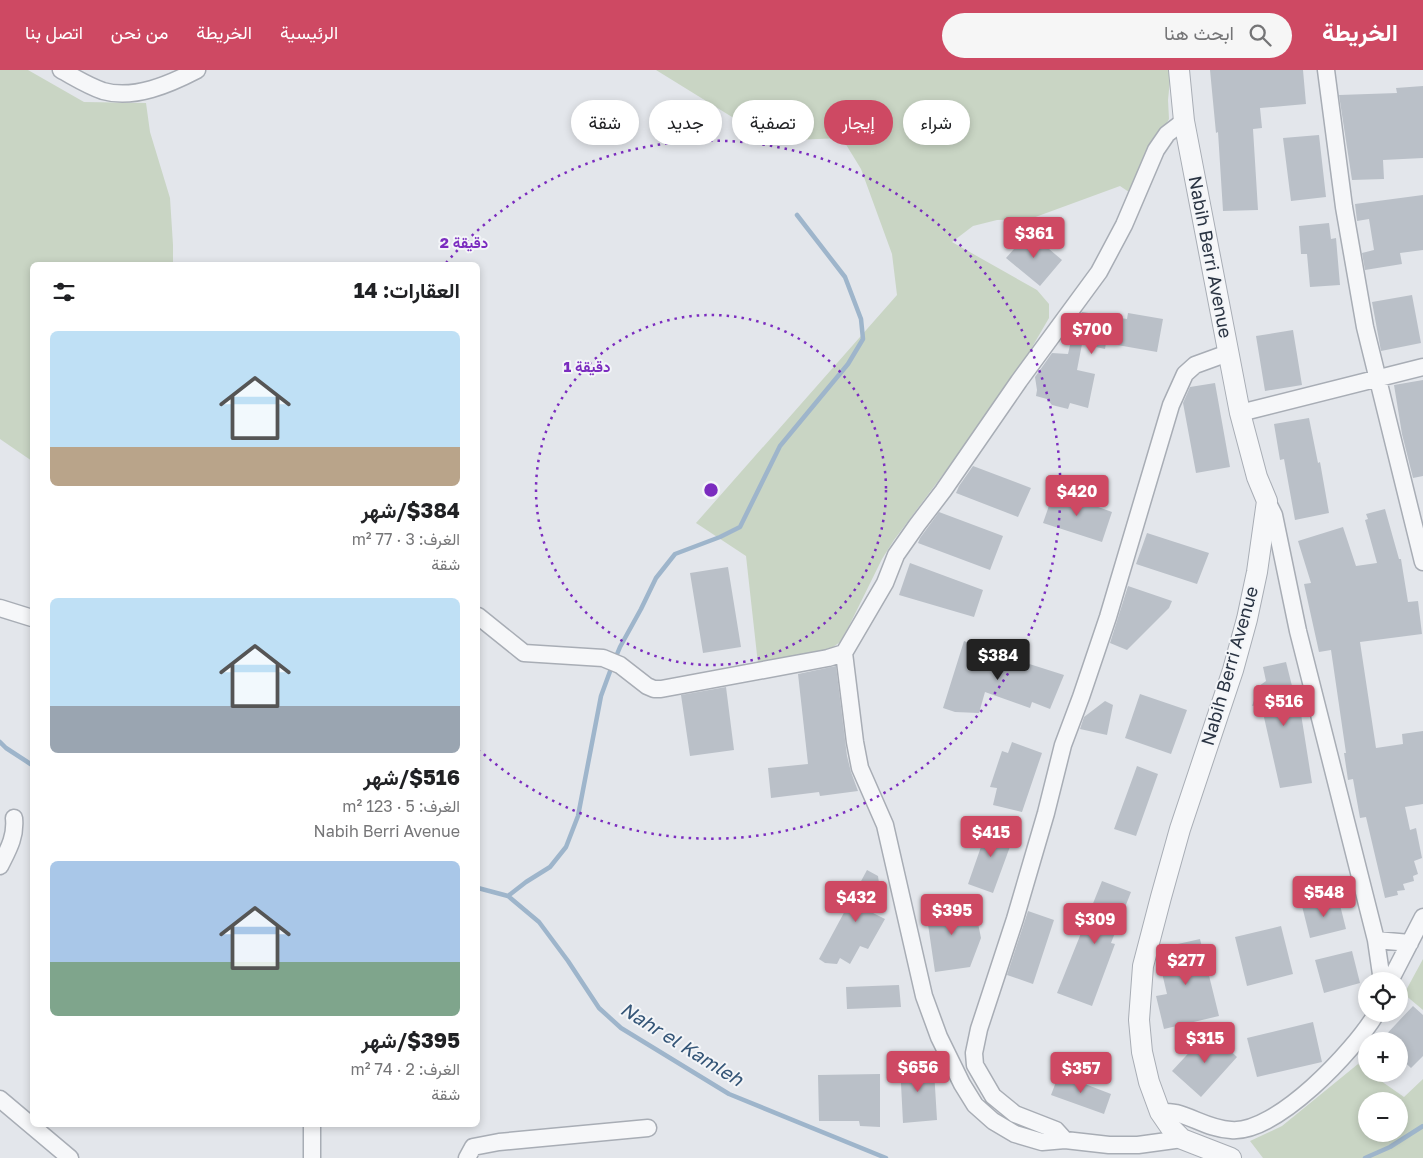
<!DOCTYPE html>
<html lang="ar">
<head>
<meta charset="utf-8">
<style>
	body { margin:0; font-family:"Golos Text",Vazirmatn,sans-serif; background:#f6f6f6; color:#202124; direction:rtl; height:100vh; display:flex; flex-direction:column; font-size:19px; white-space:nowrap }
	* { box-sizing:border-box; margin:0 }
	p { font-size:16px; color:#757577 }
	.icon { flex:none; width:28px; height:28px; fill:none; stroke:currentColor; stroke-width:2; stroke-linecap:round; stroke-linejoin:round }
	.map { position:relative; flex:1; overflow:hidden; direction:ltr }
	.sheet { position:absolute; left:30px; top:192px; width:450px; height:865px; display:flex; flex-direction:column; background:#fff; border-radius:8px; box-shadow:0 2px 8px #0003; direction:rtl }
	.sheet>* { flex:none }
	.banner { position:absolute; left:495px; top:30px; width:475px; height:45px; direction:rtl; display:flex; gap:10px }
	.buttons { position:absolute; left:1358px; top:902px; display:grid; gap:10px }
	.buttons a { display:grid; place-items:center; width:50px; height:50px; border-radius:50%; background:#fff; box-shadow:0 2px 8px #0003; font-size:25px }
	.price { position:absolute; translate:-50% -42px; padding:0 11px; border-radius:5px; background:#ce4963; color:#fff; font-size:16px; line-height:32px; filter:drop-shadow(0 1px 2px #0008) }
	.price::after { content:''; position:absolute; left:50%; top:30px; width:15px; height:11px; margin-left:-8px; background:inherit; clip-path:polygon(0 0,100% 0,50% 100%) }
	.price.current { background:#222; color:#fff }
	ul { padding:0; list-style:none }
	li { display:grid; align-content:center; gap:10px; height:265px; padding:0 20px }
	li span { display:grid; place-items:center; height:155px; border-radius:8px; color:#555 }
	li>.icon { margin-inline-start:auto }
	span .icon { width:90px; height:90px; fill:#fffc; stroke-width:1 }
	li b { font-size:21px }
	h2 { display:flex; justify-content:space-between; align-items:center; height:60px; padding:0 20px; font-size:21px }
	.chip { padding:0 18px; border-radius:22px; background:#fff; box-shadow:0 2px 8px #0003; font-size:18px; line-height:45px }
	.chip.current { background:#ce4963; color:#fff }
	header { display:flex; align-items:center; gap:30px; box-sizing:border-box; height:70px; padding:0 25px; background:#ce4963; color:#fff }
	header strong { font-size:24px }
	nav { display:flex; gap:28px; margin-inline-start:auto; font-size:18px }
	.search { width:350px; height:45px; background:#f6f6f6; display:flex; align-items:center; gap:12px; box-sizing:border-box; padding:0 18px; border-radius:28px; color:#757577; font-size:19px }
	.map>svg:first-child { display:block }
</style>
</head>
<body>
<header>
<strong>الخريطة</strong>
<div class="search"><svg class="icon" aria-label="search" viewBox="0 0 24 24"><circle cx="10" cy="10" r="6"/><path d="M15 15l6 6"/></svg>ابحث هنا</div>
<nav><a>الرئيسية</a><a>الخريطة</a><a>من نحن</a><a>اتصل بنا</a></nav>
</header>
<div class="map">
<svg width="1423" height="1088" viewBox="0 0 1423 1088">
	<rect width="100%" height="100%" fill="#e3e6eb"/>
	<path fill="#c9d5c4" fill-rule="evenodd" d="M 0,0 L 28,0 L 84,32 L 146,33 L 150,62 L 170,128 L 173,175 L 173,195 L 32,195 L 32,391 L 0,369 Z
		M 656,0 L 1171,0 L 1168,30 L 1169,49 L 1129,122 L 1120,116 L 1030,149 L 997,150 L 973,156 L 952,172 L 1037,220 L 1049,234 L 1049,248 L 1010,315 L 894,470 L 882,489 L 849,556 L 840,572 L 829,580 L 758,594 L 746,486 L 696,453 L 897,225 L 892,184 L 861,99 L 842,68 L 771,71 Z
		M 1423,889 L 1423,940 L 1404,924 Z
		M 1358,994 L 1366,1000 L 1366,1004 L 1371,1004 L 1404,1027 L 1423,1009 L 1423,1088 L 1263,1088 L 1250,1071 L 1282,1056 ZM 1366,1031 L 1399,1031 L 1399,1064 L 1366,1064 Z"/>
	<g fill="none" stroke-linecap="round" stroke-linejoin="round">
		<path stroke="#9eb5cb" stroke-width="4.5" d="M 615,589 L 620,577 L 641,539 L 656,508 L 675,484 L 720,467 L 740,457 L 780,376 L 848,294 L 863,269 L 861,249 L 845,207 L 797,145
			M 0,672 L 6,678 L 32,695
			M 478,818 L 508,826 L 539,852 L 568,891 L 599,938 L 621,958 L 729,1024 L 886,1088
			M 508,826 L 526,812 L 550,797 L 566,777 L 578,746 L 601,626 L 612,596
			M 1365,1088 L 1390,1077 L 1423,1056"/>
	</g>
	<path fill="#bac0c8" d="M 1210,0 L 1303,0 L 1306,34 L 1260,38 L 1262,58 L 1253,59 L 1258,140 L 1223,141 L 1218,62 L 1216,63 Z
		M 1423,16 L 1423,88 L 1383,90 L 1384,109 L 1352,110 L 1339,25 L 1397,23 L 1396,18 Z
		M 1319,65 L 1326,127 L 1291,131 L 1283,68 Z
		M 1423,125 L 1423,180 L 1400,183 L 1402,194 L 1365,200 L 1362,183 L 1374,180 L 1369,149 L 1357,151 L 1355,134 Z
		M 1329,153 L 1331,169 L 1336,168 L 1340,215 L 1310,217 L 1307,184 L 1301,184 L 1299,156 Z
		M 1029,162 L 1062,190 L 1040,216 L 1006,188 Z
		M 1412,225 L 1421,273 L 1381,281 L 1372,232 Z
		M 1082,242 L 1127,249 L 1128,243 L 1163,249 L 1157,282 L 1106,273 L 1105,279 L 1082,274 L 1077,300 L 1095,304 L 1088,338 L 1070,333 L 1068,339 L 1052,335 L 1047,329 L 1036,326 L 1037,320 L 1035,307 L 1052,283 L 1068,284 L 1073,262 L 1068,261 Z
		M 1293,260 L 1302,315 L 1265,321 L 1256,266 Z
		M 1423,310 L 1423,406 L 1413,408 L 1402,364 L 1394,315 Z
		M 1215,313 L 1230,397 L 1196,403 L 1183,333 L 1190,317 Z
		M 1309,348 L 1318,393 L 1320,392 L 1329,443 L 1295,450 L 1284,389 L 1280,390 L 1274,354 Z
		M 973,396 L 1031,418 L 1018,447 L 956,423 L 959,416 Z
		M 1054,421 L 1112,442 L 1102,472 L 1043,453 Z
		M 1385,439 L 1399,489 L 1401,489 L 1408,532 L 1418,531 L 1422,564 L 1360,572 L 1376,678 L 1403,674 L 1402,664 L 1423,661 L 1423,734 L 1405,737 L 1410,760 L 1416,758 L 1422,788 L 1414,791 L 1418,804 L 1413,806 L 1414,811 L 1403,814 L 1405,820 L 1397,821 L 1398,825 L 1385,828 L 1366,747 L 1360,748 L 1353,709 L 1348,710 L 1344,683 L 1346,683 L 1331,580 L 1319,582 L 1304,514 L 1311,513 L 1298,471 L 1343,457 L 1356,496 L 1377,493 L 1365,450 L 1368,449 L 1366,444 Z
		M 939,442 L 1003,466 L 990,500 L 918,473 L 920,468 Z
		M 1147,463 L 1209,483 L 1197,514 L 1136,494 Z
		M 910,493 L 983,520 L 974,547 L 899,525 Z
		M 728,497 L 741,577 L 703,583 L 690,503 Z
		M 1128,516 L 1172,531 L 1169,538 L 1127,580 L 1110,573 Z
		M 964,571 L 995,583 L 1064,605 L 1050,639 L 1032,632 L 1030,638 L 985,622 L 979,643 L 955,642 L 943,638 Z
		M 1286,592 L 1299,644 L 1301,644 L 1312,713 L 1280,718 L 1261,634 L 1252,636 L 1259,616 L 1266,611 L 1263,597 Z
		M 836,596 L 847,686 L 851,702 L 858,721 L 820,726 L 819,722 L 771,728 L 768,698 L 808,694 L 798,604 Z
		M 726,617 L 734,680 L 690,686 L 681,625 Z
		M 1140,624 L 1187,640 L 1171,684 L 1125,668 Z
		M 1105,631 L 1113,635 L 1107,665 L 1080,659 L 1084,647 Z
		M 1012,672 L 1042,683 L 1022,742 L 993,735 L 997,718 L 990,717 L 1002,681 L 1008,683 Z
		M 1137,696 L 1158,704 L 1136,766 L 1114,759 Z
		M 989,754 L 1015,763 L 993,823 L 968,814 Z
		M 867,800 L 878,806 L 881,827 L 873,843 L 885,849 L 868,879 L 860,876 L 850,894 L 840,888 L 837,894 L 825,893 L 819,889 Z
		M 1102,811 L 1131,822 L 1111,873 L 1115,874 L 1092,936 L 1057,923 Z
		M 1338,827 L 1346,859 L 1310,868 L 1302,836 Z
		M 945,832 L 976,843 L 981,868 L 970,897 L 935,902 L 925,834 Z
		M 1028,841 L 1054,850 L 1033,914 L 1007,905 Z
		M 1281,856 L 1293,904 L 1247,916 L 1235,867 Z
		M 1200,869 L 1219,946 L 1164,959 L 1156,926 L 1167,924 L 1158,886 L 1160,878 Z
		M 1352,881 L 1360,913 L 1324,923 L 1315,890 Z
		M 899,915 L 901,937 L 847,939 L 846,917 Z
		M 1413,936 L 1423,945 L 1423,986 L 1411,998 L 1399,987 L 1399,971 L 1380,971 Z
		M 1313,952 L 1322,992 L 1257,1007 L 1247,968 Z
		M 1209,961 L 1237,987 L 1201,1027 L 1172,1001 Z
		M 900,994 L 925,995 L 934,1000 L 937,1050 L 903,1053 Z
		M 880,1004 L 880,1057 L 860,1056 L 859,1051 L 819,1051 L 818,1005 Z
		M 1059,1004 L 1111,1024 L 1104,1044 L 1051,1025 Z"/>
	<g fill="none" stroke-linecap="round" stroke-linejoin="round">
		<defs>
			<path id="minor" d="M 61,0 C 74,7 88,16 103,21 C 134,30 170,14 197,0
				M 1326,0 L 1344,137 L 1365,257 L 1423,492
				M 1240,343 L 1423,297
				M 1267,431 L 1274,445 L 1298,561 L 1376,870 L 1382,911
				M 0,538 L 32,548
				M 478,546 L 524,583 L 603,588 L 620,595 L 647,616 L 654,619 L 661,619 L 828,588 L 844,583 L 885,513 L 896,485 L 917,455 L 943,421 L 1019,311 L 1099,202 L 1124,155 L 1156,80 L 1167,64 L 1184,51
				M 844,583 L 855,672 L 860,698 L 885,755 L 924,926 L 939,967 L 962,1014 L 975,1035 L 993,1051 L 1015,1064 L 1042,1072 L 1065,1070 L 1109,1075 L 1138,1075 L 1182,1069
				M 0,796 C 8,780 16,767 14,748
				M 1376,870 L 1410,873
				M 1390,911 L 1423,847
				M 0,1029 L 70,1088
				M 1160,1042 C 1165,1042 1171,1042 1176,1043 C 1195,1048 1210,1059 1231,1060 C 1276,1064 1354,981 1376,944
				M 1065,1070 L 1056,1060 L 1015,1044 L 993,1026 L 975,995 L 974,983 L 979,959 L 1015,849 L 1046,743 L 1063,675 L 1081,627 L 1108,547 L 1171,335 L 1185,304 L 1195,295 L 1228,283
				M 312,1088 L 312,1055
				M 467,1088 L 473,1077 L 499,1072 L 648,1058"/>
			<path id="tertiary" d="M 1179,0 L 1184,51 L 1240,343 L 1257,407 L 1267,431 L 1257,502 L 1247,549 L 1233,600 L 1180,759 L 1161,827 L 1143,896 L 1139,950 L 1142,982 L 1149,1012 L 1160,1042 L 1171,1058 L 1182,1069 L 1231,1088"/>
		</defs>
		<use href="#minor" stroke="#a8adb5" stroke-width="19"/>
		<use href="#tertiary" stroke="#a8adb5" stroke-width="22"/>
		<use href="#minor" stroke="#f6f7f9" stroke-width="16"/>
		<use href="#tertiary" stroke="#f6f7f9" stroke-width="20"/>
	</g>
	<g fill="none" stroke="#7b2cbf" stroke-width="2.5" stroke-dasharray="2.5 5">
		<circle cx="711" cy="420" r="175"/>
		<path d="M446 193A349 349 0 1 1 480 681"/>
	</g>
	<g text-anchor="middle" stroke-width="4" stroke-linejoin="round" paint-order="stroke">
		<g font-size="18" fill="#2a3443" stroke="#f3f5f8">
			<text transform="translate(1210 187) rotate(79)" y="6">Nabih Berri Avenue</text>
			<text transform="translate(1230 596) rotate(-74)" y="6">Nabih Berri Avenue</text>
		</g>
		<g font-size="19" font-style="italic" fill="#345577" stroke="#f3f5f8">
			<text transform="translate(682 974) rotate(32)" y="7">Nahr el Kamleh</text>
		</g>
	</g>
	<circle cx="711" cy="420" r="8" fill="#7b2cbf" stroke="#f3f5f8" stroke-width="2.5"/>
	<g font-size="15" text-anchor="middle" font-weight="bold" fill="#7b2cbf" stroke="#f3f5f8" stroke-width="4" stroke-linejoin="round" paint-order="stroke">
		<text x="464" y="178">2 دقيقة</text>
		<text x="587" y="302">1 دقيقة</text>
	</g>
</svg>
<div class="buttons">
<a><svg class="icon" aria-label="locate" viewBox="0 0 24 24"><circle cx="12" cy="12" r="6"/><path d="M12 2v4M12 18v4M2 12h4M18 12h4"/></svg></a>
<a>+</a>
<a>−</a>
</div>
<b class="price" style="left:1034px;top:189px">$361</b>
<b class="price" style="left:1092px;top:285px">$700</b>
<b class="price" style="left:1077px;top:447px">$420</b>
<b class="price current" style="left:998px;top:611px">$384</b>
<b class="price" style="left:1284px;top:657px">$516</b>
<b class="price" style="left:991px;top:788px">$415</b>
<b class="price" style="left:1324px;top:848px">$548</b>
<b class="price" style="left:856px;top:853px">$432</b>
<b class="price" style="left:952px;top:866px">$395</b>
<b class="price" style="left:1095px;top:875px">$309</b>
<b class="price" style="left:1186px;top:916px">$277</b>
<b class="price" style="left:1205px;top:994px">$315</b>
<b class="price" style="left:918px;top:1023px">$656</b>
<b class="price" style="left:1081px;top:1024px">$357</b>
<div class="banner">
<a class="chip">شراء</a>
<a class="chip current">إيجار</a>
<a class="chip">تصفية</a>
<a class="chip">جديد</a>
<a class="chip">شقة</a>
</div>
<section class="sheet">
<h2>العقارات: 14<svg class="icon" aria-label="filters" viewBox="0 0 24 24"><path d="M4 7h16M4 17h16"/><circle cx="9" cy="7" r="2"/><circle cx="15" cy="17" r="2"/></svg></h2>
<ul>
<li><span style="background:linear-gradient(#bfe0f5 75%,#b9a48a 0)"><svg class="icon" aria-label="home" viewBox="0 0 24 24"><path d="M3 11l9-7 9 7M6 9v11h12V9"/></svg></span><div><b>$384/شهر</b><p>الغرف: 3 · 77 m²</p><p>شقة</p></div></li>
<li><span style="background:linear-gradient(#bfe0f5 70%,#9aa5b1 0)"><svg class="icon" aria-label="home" viewBox="0 0 24 24"><path d="M3 11l9-7 9 7M6 9v11h12V9"/></svg></span><div><b>$516/شهر</b><p>الغرف: 5 · 123 m²</p><p>Nabih Berri Avenue</p></div></li>
<li><span style="background:linear-gradient(#a9c7e8 65%,#7fa58c 0)"><svg class="icon" aria-label="home" viewBox="0 0 24 24"><path d="M3 11l9-7 9 7M6 9v11h12V9"/></svg></span><div><b>$395/شهر</b><p>الغرف: 2 · 74 m²</p><p>شقة</p></div></li>
</ul>
</section>
</div>
</body>
</html>
